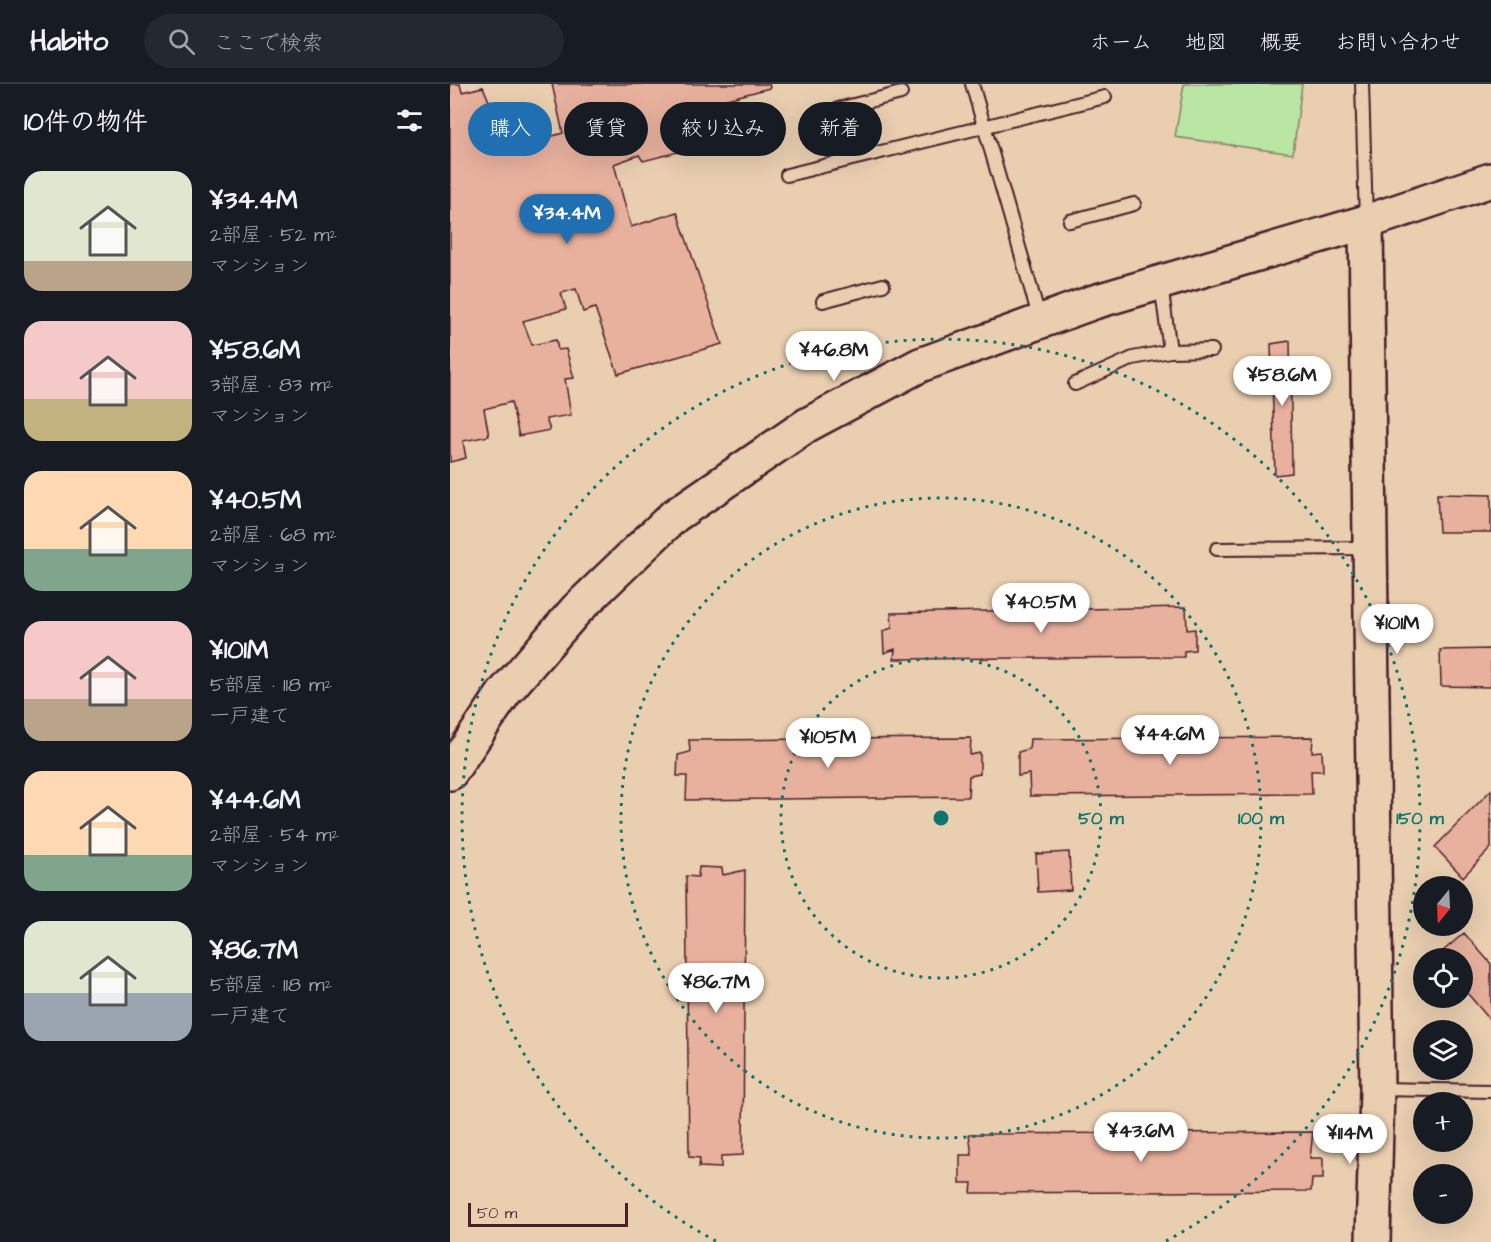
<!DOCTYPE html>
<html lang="ja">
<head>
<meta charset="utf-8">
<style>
	body { margin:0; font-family:"Architects Daughter","Klee One",sans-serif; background:#242831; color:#f1f3f6; height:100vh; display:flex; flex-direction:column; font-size:22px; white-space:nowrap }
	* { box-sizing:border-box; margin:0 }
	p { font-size:20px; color:#9ea1a6 }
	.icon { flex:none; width:33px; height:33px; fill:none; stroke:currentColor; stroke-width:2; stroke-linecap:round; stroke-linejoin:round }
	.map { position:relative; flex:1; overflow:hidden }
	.drawer { display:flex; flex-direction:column; background:#171b24; width:450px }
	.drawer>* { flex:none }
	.hud { position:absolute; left:18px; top:18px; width:570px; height:54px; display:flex; gap:12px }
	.needle { width:39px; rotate:198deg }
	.controls { position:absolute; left:963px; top:792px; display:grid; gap:12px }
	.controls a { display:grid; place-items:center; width:60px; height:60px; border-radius:50%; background:#171b24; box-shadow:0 6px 24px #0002; font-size:30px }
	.scale { position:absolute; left:18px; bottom:15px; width:160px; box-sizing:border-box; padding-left:6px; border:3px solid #4a1f2b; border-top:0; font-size:16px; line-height:21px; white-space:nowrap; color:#4a1f2b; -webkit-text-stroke:4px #e9ceb0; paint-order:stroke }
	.price { position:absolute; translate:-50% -51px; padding:0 14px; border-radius:21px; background:#fff; color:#222; font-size:20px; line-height:39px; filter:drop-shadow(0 2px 3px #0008) }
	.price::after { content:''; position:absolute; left:50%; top:36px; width:18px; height:14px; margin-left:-9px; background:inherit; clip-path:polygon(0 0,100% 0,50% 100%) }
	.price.on { background:#1f6fb2; color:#fff }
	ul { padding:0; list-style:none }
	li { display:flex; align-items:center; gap:18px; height:150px; padding:0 24px }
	li span { display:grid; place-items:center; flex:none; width:168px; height:120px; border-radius:18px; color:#555 }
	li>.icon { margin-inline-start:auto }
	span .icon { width:72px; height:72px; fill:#fffc; stroke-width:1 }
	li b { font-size:26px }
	h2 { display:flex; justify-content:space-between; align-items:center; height:72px; padding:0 24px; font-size:26px }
	.pill { padding:0 21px; border-radius:27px; background:#171b24; box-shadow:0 6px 24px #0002; font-size:21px; line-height:54px }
	.pill.on { background:#1f6fb2; color:#fff }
	header { display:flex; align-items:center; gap:36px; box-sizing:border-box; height:84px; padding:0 30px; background:#171b24; border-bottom:2px solid #363941 }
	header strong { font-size:28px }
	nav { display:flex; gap:33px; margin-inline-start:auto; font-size:21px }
	.search { width:420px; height:54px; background:#242831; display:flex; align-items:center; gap:15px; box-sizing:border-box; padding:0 21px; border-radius:33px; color:#9ea1a6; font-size:22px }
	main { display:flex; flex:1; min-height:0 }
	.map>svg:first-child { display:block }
</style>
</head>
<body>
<header>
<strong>Habito</strong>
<div class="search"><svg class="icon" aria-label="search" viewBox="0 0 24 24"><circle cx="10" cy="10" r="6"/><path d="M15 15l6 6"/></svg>ここで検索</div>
<nav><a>ホーム</a><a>地図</a><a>概要</a><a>お問い合わせ</a></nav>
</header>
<main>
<section class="drawer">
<h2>10件の物件<svg class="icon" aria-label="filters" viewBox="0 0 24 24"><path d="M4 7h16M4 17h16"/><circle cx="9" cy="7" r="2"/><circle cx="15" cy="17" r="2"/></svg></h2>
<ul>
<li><span style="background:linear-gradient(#dfe7d0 75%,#b9a48a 0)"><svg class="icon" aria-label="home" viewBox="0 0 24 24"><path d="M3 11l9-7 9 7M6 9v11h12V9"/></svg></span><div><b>¥34.4M</b><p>2部屋 · 52 m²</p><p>マンション</p></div></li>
<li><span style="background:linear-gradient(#f6c9c9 65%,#c2b280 0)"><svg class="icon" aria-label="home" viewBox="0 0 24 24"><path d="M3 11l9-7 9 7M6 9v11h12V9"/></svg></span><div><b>¥58.6M</b><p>3部屋 · 83 m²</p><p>マンション</p></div></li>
<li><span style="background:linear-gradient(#ffd9b3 65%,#7fa58c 0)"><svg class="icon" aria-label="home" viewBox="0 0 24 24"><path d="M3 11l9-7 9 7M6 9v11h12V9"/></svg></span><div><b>¥40.5M</b><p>2部屋 · 68 m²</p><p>マンション</p></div></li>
<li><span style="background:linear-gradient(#f6c9c9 65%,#b9a48a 0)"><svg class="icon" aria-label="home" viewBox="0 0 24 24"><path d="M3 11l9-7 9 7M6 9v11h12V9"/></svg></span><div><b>¥101M</b><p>5部屋 · 118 m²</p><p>一戸建て</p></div></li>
<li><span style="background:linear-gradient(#ffd9b3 70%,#7fa58c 0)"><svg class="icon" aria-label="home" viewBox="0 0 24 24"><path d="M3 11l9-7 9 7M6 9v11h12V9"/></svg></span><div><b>¥44.6M</b><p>2部屋 · 54 m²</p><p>マンション</p></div></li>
<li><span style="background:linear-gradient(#dfe7d0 60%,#9aa5b1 0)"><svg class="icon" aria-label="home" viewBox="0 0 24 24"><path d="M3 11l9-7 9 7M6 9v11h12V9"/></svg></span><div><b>¥86.7M</b><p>5部屋 · 118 m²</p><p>一戸建て</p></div></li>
</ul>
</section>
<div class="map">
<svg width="1041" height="1158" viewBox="0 0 1041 1158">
	<rect width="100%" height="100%" fill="#e9ceb0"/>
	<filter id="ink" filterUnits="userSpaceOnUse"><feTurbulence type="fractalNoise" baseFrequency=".0167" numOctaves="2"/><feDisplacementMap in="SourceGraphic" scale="12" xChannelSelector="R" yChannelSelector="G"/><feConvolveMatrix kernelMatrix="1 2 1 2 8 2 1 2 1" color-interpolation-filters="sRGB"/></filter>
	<g filter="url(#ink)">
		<path fill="#bae6a3" stroke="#828267" stroke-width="1.5" d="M 734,0 L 852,0 L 843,70 L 725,53 Z"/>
		<path fill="#e8b19e" stroke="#4a1f2b" stroke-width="1.5" d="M 0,0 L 10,0 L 12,8 L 33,3 L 44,29 L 37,31 L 41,54 L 76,44 L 79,59 L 113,49 L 102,0 L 319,0 L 320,4 L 277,15 L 265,33 L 271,57 L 193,77 L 189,71 L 164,80 L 181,143 L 227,128 L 272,260 L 168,290 L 145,224 L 133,228 L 126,205 L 111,209 L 116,225 L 73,237 L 82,261 L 106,256 L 108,266 L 116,265 L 124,294 L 115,295 L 121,331 L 96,335 L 100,346 L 69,352 L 61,318 L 34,325 L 39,352 L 13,357 L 16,374 L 0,378 Z
			M 840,257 L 842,389 L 825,391 L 821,260 Z
			M 987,410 L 1041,411 L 1041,448 L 989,448 Z
			M 736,523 L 737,546 L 745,545 L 745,566 L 734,567 L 734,573 L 444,575 L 445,565 L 434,569 L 433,547 L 442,544 L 441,529 Z
			M 1041,565 L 1041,603 L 991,602 L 990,566 Z
			M 863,653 L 862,668 L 872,667 L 873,687 L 861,687 L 862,710 L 580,712 L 579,690 L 568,692 L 568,668 L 579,665 L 580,655 Z
			M 521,654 L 520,671 L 530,669 L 530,690 L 519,692 L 518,713 L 236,716 L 237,692 L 227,692 L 228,671 L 240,668 L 239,656 Z
			M 1041,706 L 1041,764 L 1013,793 L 985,763 Z
			M 619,768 L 621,806 L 588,808 L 586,770 Z
			M 249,783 L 272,784 L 273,791 L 295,786 L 293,1071 L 271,1072 L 271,1084 L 249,1083 L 250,1074 L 239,1073 L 236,792 L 248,793 Z
			M 1014,849 L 1041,880 L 1041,937 L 1012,903 L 1012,874 L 988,874 L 986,873 Z
			M 863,1048 L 860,1074 L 873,1074 L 873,1095 L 862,1095 L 861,1107 L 521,1109 L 522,1099 L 510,1099 L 510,1071 L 522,1071 L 519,1050 Z"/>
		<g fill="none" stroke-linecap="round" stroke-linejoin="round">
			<defs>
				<path id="lane" d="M 522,0 L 590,236
					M 912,0 L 916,137
					M 388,25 L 451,9
					M 337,91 L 655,13
					M 620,137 L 684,120
					M 711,200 L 720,267
					M 373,217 L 433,201
					M 625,300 L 683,274 L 720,267 L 762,266
					M 767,465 L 919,464
					M 928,1005 L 1041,1007"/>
				<path id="secondary" d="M 916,138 L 927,1005 L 923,1158
					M 0,689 L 54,609 L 126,526 L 224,432 L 357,341 L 470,281 L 644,218 L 916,138 L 1041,96"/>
			</defs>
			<use href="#lane" stroke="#4a1f2b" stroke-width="16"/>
			<use href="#secondary" stroke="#4a1f2b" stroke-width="38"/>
			<use href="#lane" stroke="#e9ceb0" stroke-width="12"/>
			<use href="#secondary" stroke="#e9ceb0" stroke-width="33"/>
		</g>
	</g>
	<g fill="none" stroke="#0f766e" stroke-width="3" stroke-dasharray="3 6">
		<circle cx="491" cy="734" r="160"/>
		<circle cx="491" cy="734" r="320"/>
		<path d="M266 1157A479 479 0 1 1 716 1157"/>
	</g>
	<circle cx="491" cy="734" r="9" fill="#0f766e" stroke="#e9ceb0" stroke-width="3"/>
	<g font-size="18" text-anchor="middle" font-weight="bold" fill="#0f766e" stroke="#e9ceb0" stroke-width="5" stroke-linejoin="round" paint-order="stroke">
		<text x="651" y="740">50 m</text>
		<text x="811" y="740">100 m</text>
		<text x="970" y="740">150 m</text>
	</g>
</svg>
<div class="controls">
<a><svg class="needle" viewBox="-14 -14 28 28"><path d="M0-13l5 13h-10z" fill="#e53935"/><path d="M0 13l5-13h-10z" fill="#9ea1a6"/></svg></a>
<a><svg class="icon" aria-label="locate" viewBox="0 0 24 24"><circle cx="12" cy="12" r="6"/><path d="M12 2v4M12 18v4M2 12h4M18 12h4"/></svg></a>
<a><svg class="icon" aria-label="layers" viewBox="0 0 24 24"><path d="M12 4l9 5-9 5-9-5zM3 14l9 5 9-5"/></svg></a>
<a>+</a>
<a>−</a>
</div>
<div class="scale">50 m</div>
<b class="price on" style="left:117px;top:161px">¥34.4M</b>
<b class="price" style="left:384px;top:298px">¥46.8M</b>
<b class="price" style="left:832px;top:323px">¥58.6M</b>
<b class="price" style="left:591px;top:550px">¥40.5M</b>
<b class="price" style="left:947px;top:571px">¥101M</b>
<b class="price" style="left:720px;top:682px">¥44.6M</b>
<b class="price" style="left:378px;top:685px">¥105M</b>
<b class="price" style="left:266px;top:930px">¥86.7M</b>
<b class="price" style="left:691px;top:1079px">¥43.6M</b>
<b class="price" style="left:900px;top:1081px">¥114M</b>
<div class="hud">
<a class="pill on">購入</a>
<a class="pill">賃貸</a>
<a class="pill">絞り込み</a>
<a class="pill">新着</a>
</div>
</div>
</main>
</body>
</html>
